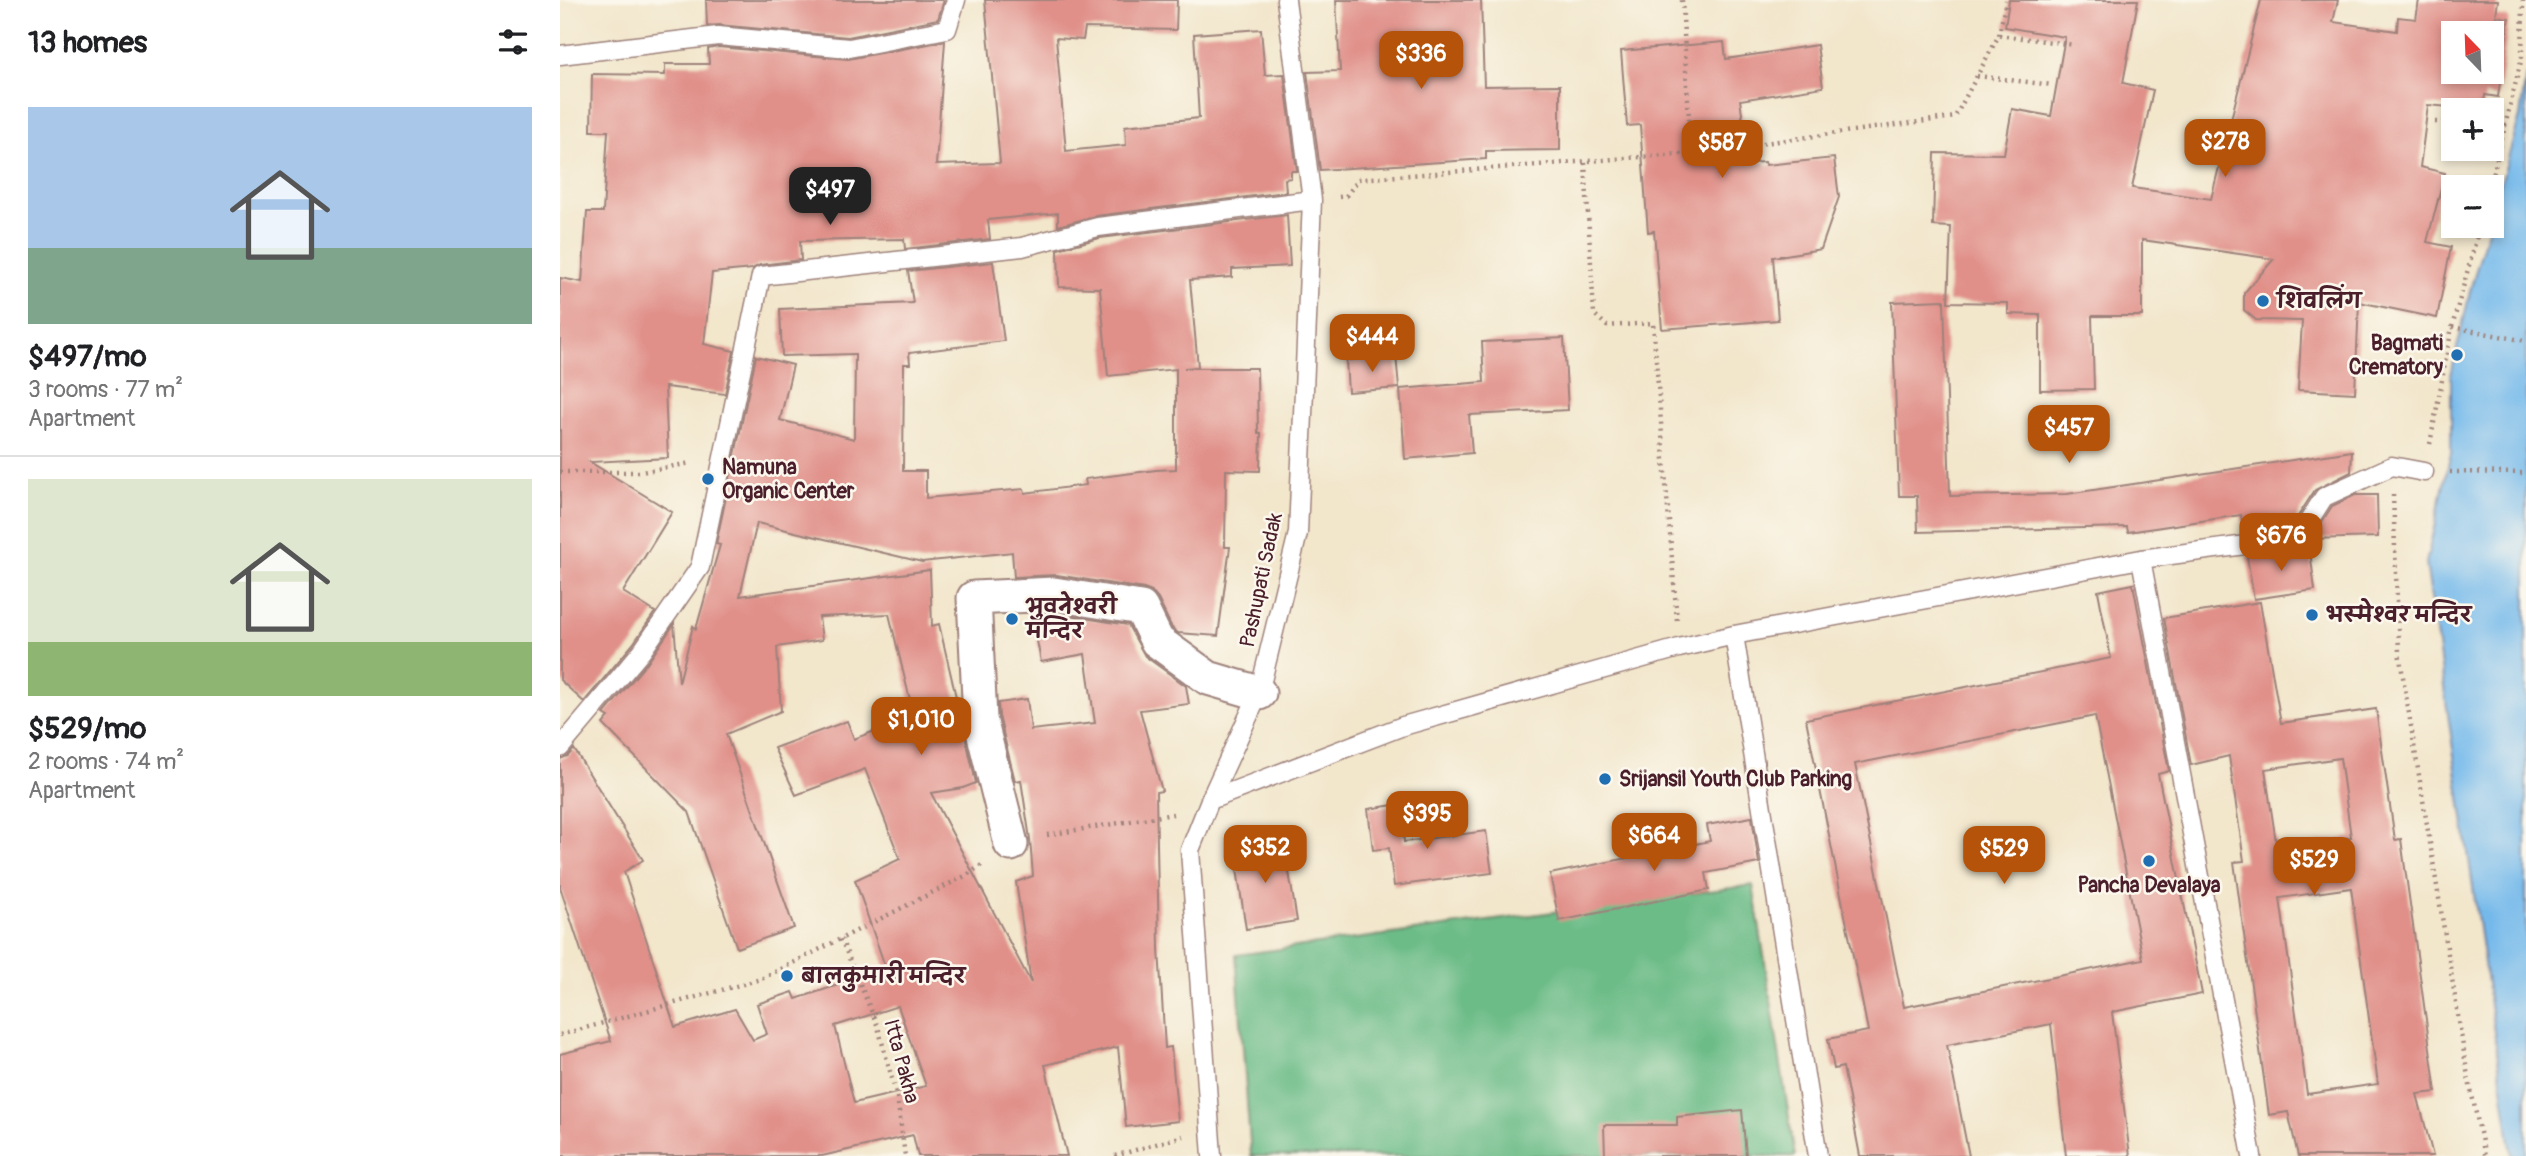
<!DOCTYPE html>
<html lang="en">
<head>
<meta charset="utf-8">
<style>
	body { margin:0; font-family:Pangolin,"Playpen Sans Deva",sans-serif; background:#f6f6f6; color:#202124; height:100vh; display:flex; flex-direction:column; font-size:26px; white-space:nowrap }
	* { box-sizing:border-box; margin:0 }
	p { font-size:23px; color:#757577 }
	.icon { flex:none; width:38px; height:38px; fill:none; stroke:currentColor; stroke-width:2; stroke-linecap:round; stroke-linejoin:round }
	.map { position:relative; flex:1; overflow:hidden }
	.details { display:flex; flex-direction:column; background:#fff; width:560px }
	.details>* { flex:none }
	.needle { width:46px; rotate:337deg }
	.tools { position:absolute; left:1881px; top:21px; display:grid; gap:14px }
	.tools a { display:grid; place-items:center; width:63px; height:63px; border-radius:0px; background:#fff; box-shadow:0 4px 10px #0003; font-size:35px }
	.price { position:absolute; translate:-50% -60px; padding:0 16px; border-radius:14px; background:#b45309; color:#fff; font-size:23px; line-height:46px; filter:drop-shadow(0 2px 4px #0008) }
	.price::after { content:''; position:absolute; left:50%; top:42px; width:21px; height:16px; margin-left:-10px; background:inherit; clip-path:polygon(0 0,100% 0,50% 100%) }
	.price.current { background:#222; color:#fff }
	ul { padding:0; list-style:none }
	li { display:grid; align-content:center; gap:14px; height:371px; padding:0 28px }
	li+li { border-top:2px solid #e0e0e0 }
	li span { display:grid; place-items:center; height:217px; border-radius:0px; color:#555 }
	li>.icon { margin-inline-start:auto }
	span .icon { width:126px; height:126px; fill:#fffc; stroke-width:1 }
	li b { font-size:30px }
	h2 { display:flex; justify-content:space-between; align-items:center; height:84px; padding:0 28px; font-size:30px }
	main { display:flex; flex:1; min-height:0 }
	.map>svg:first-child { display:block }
</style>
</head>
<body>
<main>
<section class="details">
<h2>13 homes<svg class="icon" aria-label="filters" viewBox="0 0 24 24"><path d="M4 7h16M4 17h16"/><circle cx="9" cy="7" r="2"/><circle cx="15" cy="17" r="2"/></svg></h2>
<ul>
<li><span style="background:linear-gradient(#a9c7e8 65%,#7fa58c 0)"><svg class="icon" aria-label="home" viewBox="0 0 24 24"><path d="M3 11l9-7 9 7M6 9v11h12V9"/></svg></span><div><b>$497/mo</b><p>3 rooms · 77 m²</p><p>Apartment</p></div></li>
<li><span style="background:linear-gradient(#dfe7d0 75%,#8fb573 0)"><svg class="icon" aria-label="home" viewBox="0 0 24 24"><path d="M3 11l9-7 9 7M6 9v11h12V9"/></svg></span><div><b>$529/mo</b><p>2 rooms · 74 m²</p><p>Apartment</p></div></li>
</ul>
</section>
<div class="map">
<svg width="1966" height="1156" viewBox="0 0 1966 1156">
	<rect width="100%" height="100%" fill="#fbf7ec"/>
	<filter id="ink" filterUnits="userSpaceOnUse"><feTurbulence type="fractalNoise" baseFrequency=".0143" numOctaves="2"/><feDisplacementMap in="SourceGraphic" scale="14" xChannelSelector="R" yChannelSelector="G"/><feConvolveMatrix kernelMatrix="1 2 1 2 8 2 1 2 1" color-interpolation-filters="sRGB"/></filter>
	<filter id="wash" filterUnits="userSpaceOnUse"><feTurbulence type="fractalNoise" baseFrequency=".00686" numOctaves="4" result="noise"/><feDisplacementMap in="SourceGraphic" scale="28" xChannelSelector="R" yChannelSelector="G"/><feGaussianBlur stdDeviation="1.57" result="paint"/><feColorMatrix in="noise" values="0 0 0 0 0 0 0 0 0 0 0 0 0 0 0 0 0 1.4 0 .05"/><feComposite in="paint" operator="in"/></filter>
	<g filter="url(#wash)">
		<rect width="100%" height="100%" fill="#f2e6cb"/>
		<path fill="#6cbc87" stroke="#5b6e59" stroke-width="2" d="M 1193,885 L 1235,1156 L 691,1156 L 676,955 Z"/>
		<path fill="#74b9eb" stroke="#5f6c8b" stroke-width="2" d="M 1966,75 L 1966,1156 L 1952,1156 L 1866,563 L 1891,453 L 1891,375 L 1911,287 L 1929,226 L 1932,226 L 1932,214 L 1960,116 Z"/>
		<g id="blocks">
			<path fill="#e09089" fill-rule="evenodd" d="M 146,0 L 384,0 L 378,19 L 288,37 L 159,25 L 147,26 Z
				M 425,0 L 617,0 L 616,30 L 525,28 L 523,40 L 496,38 L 506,151 L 566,145 L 565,126 L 639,118 L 634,34 L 701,29 L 705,75 L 724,74 L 737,171 L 731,171 L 731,178 L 725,179 L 726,192 L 536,216 L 498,226 L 498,213 L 428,220 L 430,239 L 345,249 L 344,239 L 240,241 L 241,260 L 200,265 L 192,269 L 152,273 L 144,344 L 174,351 L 165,394 L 105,387 L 108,458 L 30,462 L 112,512 L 63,592 L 95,612 L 73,644 L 24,702 L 0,680 L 0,278 L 22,282 L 27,212 L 43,212 L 48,131 L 31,131 L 32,74 L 105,75 L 105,64 L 149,64 L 148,49 L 158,47 L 288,59 L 385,41 L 376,165 L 440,163 Z
				M 776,0 L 921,0 L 924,86 L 1000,85 L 1000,150 L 926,151 L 926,159 L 760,170 L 747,72 L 780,71 Z
				M 1449,0 L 1578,0 L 1563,83 L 1593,90 L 1572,188 L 1651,199 L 1701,0 L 1778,0 L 1773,22 L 1837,31 L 1838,17 L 1856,19 L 1859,0 L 1938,0 L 1936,16 L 1949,18 L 1938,97 L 1925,95 L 1923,110 L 1868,105 L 1860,167 L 1885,173 L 1867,242 L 1891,247 L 1877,318 L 1799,302 L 1795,393 L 1738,390 L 1742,321 L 1696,320 L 1684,310 L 1684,293 L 1714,259 L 1582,240 L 1582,316 L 1532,316 L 1534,389 L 1480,390 L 1480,315 L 1448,314 L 1448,303 L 1388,302 L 1391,227 L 1373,226 L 1375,153 L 1444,154 L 1452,109 L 1491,116 L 1505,37 L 1445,27 ZM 1894,33 L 1932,33 L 1932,72 L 1894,72 Z
				M 1164,42 L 1166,59 L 1257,45 L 1263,87 L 1180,100 L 1189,163 L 1205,162 L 1206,165 L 1274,158 L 1279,197 L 1261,249 L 1213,257 L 1218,320 L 1102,329 L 1094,231 L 1088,232 L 1080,125 L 1067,126 L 1061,51 Z
				M 727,215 L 730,266 L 672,269 L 672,277 L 630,280 L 638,367 L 624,368 L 697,368 L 698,433 L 701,433 L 700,471 L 666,470 L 665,547 L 670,547 L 658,636 L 618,633 L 612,628 L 598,599 L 592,592 L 584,589 L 497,575 L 454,577 L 452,552 L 362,562 L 197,523 L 180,596 L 370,570 L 372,626 L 379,624 L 416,783 L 403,788 L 371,793 L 471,983 L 456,882 L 473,876 L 470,839 L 461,780 L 455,781 L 439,716 L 438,703 L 467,699 L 471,730 L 535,723 L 525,654 L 481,662 L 472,614 L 493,613 L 568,625 L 585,656 L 626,686 L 629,704 L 580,710 L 602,791 L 596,792 L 599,949 L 605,1048 L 611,1047 L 618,1121 L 566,1127 L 558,1047 L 485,1065 L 507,1156 L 358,1156 L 353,1135 L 262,1156 L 0,1156 L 0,1054 L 51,1041 L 0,887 L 0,759 L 8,756 L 14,749 L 83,860 L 64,872 L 115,1027 L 175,1009 L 193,1040 L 207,1034 L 197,1004 L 233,992 L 236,999 L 326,969 L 295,880 L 340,859 L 305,769 L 236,795 L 214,748 L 287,721 L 294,739 L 354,716 L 329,614 L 259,617 L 262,640 L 217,647 L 221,711 L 166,734 L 234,928 L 177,948 L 129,812 L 43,724 L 49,717 L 44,714 L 91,658 L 114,624 L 119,683 L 133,626 L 136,629 L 160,545 L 156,544 L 196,356 L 233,365 L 220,420 L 294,439 L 295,354 L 222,356 L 220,309 L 353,303 L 348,271 L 433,262 L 444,341 L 349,353 L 350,364 L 344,364 L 343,471 L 366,471 L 366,498 L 464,489 L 465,493 L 526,485 L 525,479 L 596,470 L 616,469 L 616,369 L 548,376 L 540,288 L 499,287 L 498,249 L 540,238 ZM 338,1006 L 366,1086 L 294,1103 L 275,1026 Z
				M 1384,300 L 1390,496 L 1507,494 L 1792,451 L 1791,472 L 1755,490 L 1731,527 L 1684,534 L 1681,515 L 1568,532 L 1567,527 L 1358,532 L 1357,496 L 1339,496 L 1332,302 Z
				M 1004,338 L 1008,410 L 909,415 L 912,453 L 845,459 L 840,389 L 924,382 L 922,342 Z
				M 836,355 L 839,388 L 788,392 L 786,360 Z
				M 1795,495 L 1817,495 L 1818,537 L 1751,539 L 1772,506 Z
				M 1749,543 L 1755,590 L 1694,599 L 1687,556 L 1740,549 Z
				M 1573,584 L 1609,771 L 1598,774 L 1642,994 L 1552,1012 L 1570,1156 L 1506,1156 L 1491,1024 L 1387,1045 L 1409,1156 L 1300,1156 L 1283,1067 L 1274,1069 L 1268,1039 L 1308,1031 L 1246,719 L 1551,658 L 1538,591 ZM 1535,716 L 1583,959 L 1344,1007 L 1295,764 Z
				M 1700,602 L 1721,723 L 1816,709 L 1835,840 L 1841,839 L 1876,1092 L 1857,1094 L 1873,1156 L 1738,1156 L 1728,1112 L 1709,1115 L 1674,862 L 1684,861 L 1669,756 L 1631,765 L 1604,618 ZM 1780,758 L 1791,837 L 1717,849 L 1705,769 ZM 1791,888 L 1818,1084 L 1747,1094 L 1720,898 Z
				M 840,804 L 844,842 L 926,831 L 932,873 L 834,886 L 829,848 L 813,850 L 808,809 Z
				M 1192,817 L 1199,863 L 1146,873 L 1149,890 L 999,921 L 990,874 L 1150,841 L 1147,825 Z
				M 724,841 L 737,921 L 686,929 L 674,849 Z
				M 1182,1110 L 1186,1156 L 1045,1156 L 1044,1125 L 1117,1125 L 1117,1117 Z"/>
		</g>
	</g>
	<g filter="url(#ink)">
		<use href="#blocks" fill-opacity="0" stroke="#9e827b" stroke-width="2"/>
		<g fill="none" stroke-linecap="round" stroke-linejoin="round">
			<defs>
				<path id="service" d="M 0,55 L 158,36 L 289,48 L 387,29 L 396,0
					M 1581,559 L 1692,1156
					M 1174,635 L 1258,1156
					M 0,748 L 82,651 L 140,567 L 201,276 L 462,247 L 538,227 L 752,200
					M 650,800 L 843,726 L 1119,648 L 1174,635 L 1581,559 L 1738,538 L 1764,497 L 1832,466 L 1864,472
					M 652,1156 L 630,850 L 650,800 L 699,693 L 738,533 L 752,200 L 726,0"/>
				<path id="minor" d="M 451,844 L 420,719 L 414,598 L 494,594 L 581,608 L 597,641 L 648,678 L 699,693"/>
			</defs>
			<use href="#service" stroke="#9e827b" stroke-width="21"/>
			<use href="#minor" stroke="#9e827b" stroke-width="37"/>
			<path stroke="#9e827b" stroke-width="4.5" stroke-dasharray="2 5" stroke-linecap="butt" d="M 1122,0 L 1131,153
				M 1439,35 L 1446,0
				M 1417,76 L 1492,85
				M 1875,122 L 1894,123
				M 1932,124 L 1947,125
				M 1025,163 L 1034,314 L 1047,326 L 1093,323 L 1117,621
				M 1930,187 L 1962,57 L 1963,0
				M 779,197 L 786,196 L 799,179 L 1131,153 L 1395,117 L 1439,35 L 1515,45
				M 1892,327 L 1966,341
				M 1870,444 L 1892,327 L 1920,226
				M 0,472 L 81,472 L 131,463
				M 1890,472 L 1966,473
				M 1833,495 L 1839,652 L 1907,1071 L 1925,1156
				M 487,835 L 613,814
				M 281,939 L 318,1027 L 337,1097 L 345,1156
				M 0,1035 L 201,979 L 407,875 L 423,864
				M 555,1156 L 623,1136"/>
			<use href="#service" stroke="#fff" stroke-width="18"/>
			<use href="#minor" stroke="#fff" stroke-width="33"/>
		</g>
	</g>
	<g fill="#1f6fb2" stroke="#fbf7ec" stroke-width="2.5">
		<circle cx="1703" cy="301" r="7"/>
		<circle cx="1897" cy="355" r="7"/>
		<circle cx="148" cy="479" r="7"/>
		<circle cx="1752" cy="615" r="7"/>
		<circle cx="452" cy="619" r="7"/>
		<circle cx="1045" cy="779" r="7"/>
		<circle cx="1589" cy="861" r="7"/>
		<circle cx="227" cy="976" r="7"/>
	</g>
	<g text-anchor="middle" stroke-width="5" stroke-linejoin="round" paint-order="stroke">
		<g font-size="21" font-weight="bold" fill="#4a1f2b" stroke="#fbf7ec" text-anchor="start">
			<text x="1717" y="308">शिवलिंग</text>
			<text x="1883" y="350" text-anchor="end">Bagmati<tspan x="1883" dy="24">Crematory</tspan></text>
			<text x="162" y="474">Namuna<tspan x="162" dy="24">Organic Center</tspan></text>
			<text x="466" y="614">भुवनेश्वरी<tspan x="466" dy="24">मन्दिर</tspan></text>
			<text x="1766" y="622">भस्मेश्वर मन्दिर</text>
			<text x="1059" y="786">Srijansil Youth Club Parking</text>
			<text x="1589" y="892" text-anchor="middle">Pancha Devalaya</text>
			<text x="241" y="983">बालकुमारी मन्दिर</text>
		</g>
		<g font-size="21" fill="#4a1f2b" stroke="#fbf7ec">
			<text transform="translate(701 580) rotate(-78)" y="7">Pashupati Sadak</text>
			<text transform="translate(342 1061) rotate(75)" y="7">Itta Pakha</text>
		</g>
	</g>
</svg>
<div class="tools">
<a><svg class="needle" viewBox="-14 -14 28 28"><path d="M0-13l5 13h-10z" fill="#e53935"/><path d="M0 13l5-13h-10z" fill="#757577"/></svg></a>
<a>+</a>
<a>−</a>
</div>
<b class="price" style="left:861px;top:91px">$336</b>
<b class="price" style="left:1665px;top:179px">$278</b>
<b class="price" style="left:1162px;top:180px">$587</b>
<b class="price current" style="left:270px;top:227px">$497</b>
<b class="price" style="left:812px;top:374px">$444</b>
<b class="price" style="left:1509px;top:465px">$457</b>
<b class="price" style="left:1721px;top:573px">$676</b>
<b class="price" style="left:361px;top:757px">$1,010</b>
<b class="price" style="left:867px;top:851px">$395</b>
<b class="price" style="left:1094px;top:873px">$664</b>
<b class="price" style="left:705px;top:885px">$352</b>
<b class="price" style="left:1444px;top:886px">$529</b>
<b class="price" style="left:1754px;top:897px">$529</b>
</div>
</main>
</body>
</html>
